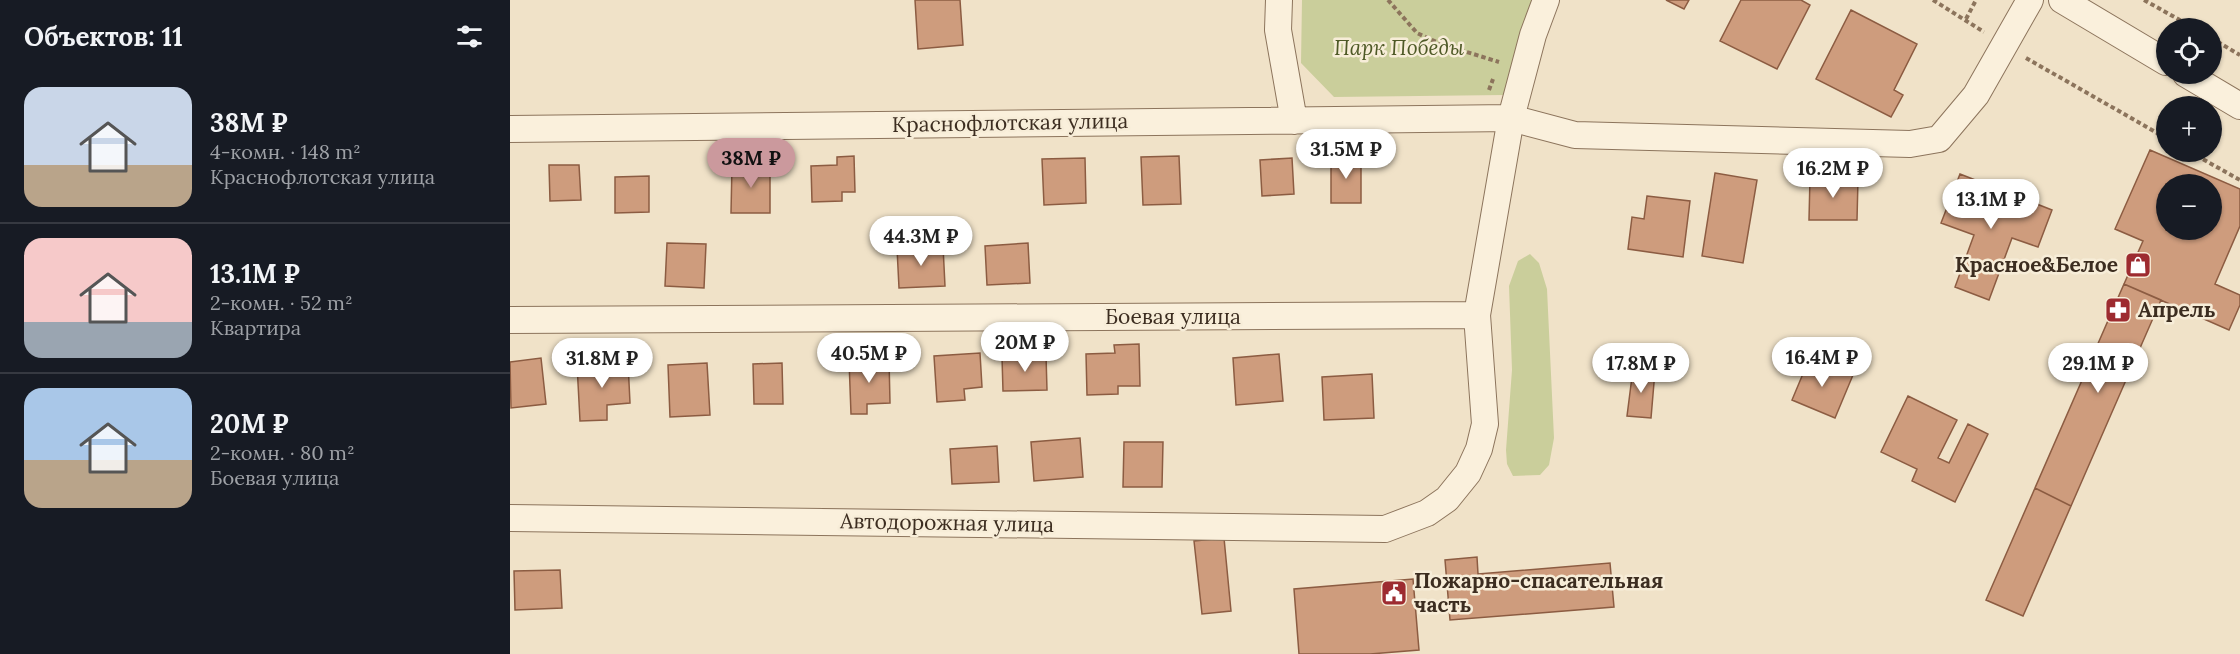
<!DOCTYPE html>
<html lang="ru">
<head>
<meta charset="utf-8">
<style>
	body { margin:0; font-family:Lora,serif; background:#20242c; color:#f1f3f6; height:100vh; display:flex; flex-direction:column; font-size:22px; white-space:nowrap }
	* { box-sizing:border-box; margin:0 }
	p { font-size:20px; color:#9ea1a6 }
	.icon { flex:none; width:33px; height:33px; fill:none; stroke:currentColor; stroke-width:2; stroke-linecap:round; stroke-linejoin:round }
	.map { position:relative; flex:1; overflow:hidden }
	.side { display:flex; flex-direction:column; background:#171b24; width:510px }
	.side>* { flex:none }
	.controls { position:absolute; left:1646px; top:18px; display:grid; gap:12px }
	.controls a { display:grid; place-items:center; width:66px; height:66px; border-radius:50%; background:#171b24; box-shadow:0 2px 4px #0004; font-size:30px }
	.price { position:absolute; translate:-50% -51px; padding:0 14px; border-radius:21px; background:#fff; color:#222; font-size:20px; line-height:39px; filter:drop-shadow(0 2px 3px #0008) }
	.price::after { content:''; position:absolute; left:50%; top:36px; width:18px; height:14px; margin-left:-9px; background:inherit; clip-path:polygon(0 0,100% 0,50% 100%) }
	.price.current { background:#cb999d; color:#111 }
	ul { padding:0; list-style:none }
	li { display:flex; align-items:center; gap:18px; height:150px; padding:0 24px }
	li+li { border-top:2px solid #363941 }
	li span { display:grid; place-items:center; flex:none; width:168px; height:120px; border-radius:18px; color:#555 }
	li>.icon { margin-inline-start:auto }
	span .icon { width:72px; height:72px; fill:#fffc; stroke-width:1 }
	li b { font-size:26px }
	h2 { display:flex; justify-content:space-between; align-items:center; height:72px; padding:0 24px; font-size:26px }
	main { display:flex; flex:1; min-height:0 }
	.map>svg:first-child { display:block }
</style>
</head>
<body>
<main>
<section class="side">
<h2>Объектов: 11<svg class="icon" aria-label="filters" viewBox="0 0 24 24"><path d="M4 7h16M4 17h16"/><circle cx="9" cy="7" r="2"/><circle cx="15" cy="17" r="2"/></svg></h2>
<ul>
<li><span style="background:linear-gradient(#c9d6e8 65%,#b9a48a 0)"><svg class="icon" aria-label="home" viewBox="0 0 24 24"><path d="M3 11l9-7 9 7M6 9v11h12V9"/></svg></span><div><b>38M ₽</b><p>4-комн. · 148 m²</p><p>Краснофлотская улица</p></div></li>
<li><span style="background:linear-gradient(#f6c9c9 70%,#9aa5b1 0)"><svg class="icon" aria-label="home" viewBox="0 0 24 24"><path d="M3 11l9-7 9 7M6 9v11h12V9"/></svg></span><div><b>13.1M ₽</b><p>2-комн. · 52 m²</p><p>Квартира</p></div></li>
<li><span style="background:linear-gradient(#a9c7e8 60%,#b9a48a 0)"><svg class="icon" aria-label="home" viewBox="0 0 24 24"><path d="M3 11l9-7 9 7M6 9v11h12V9"/></svg></span><div><b>20M ₽</b><p>2-комн. · 80 m²</p><p>Боевая улица</p></div></li>
</ul>
</section>
<div class="map">
<svg width="1730" height="654" viewBox="0 0 1730 654">
	<rect width="100%" height="100%" fill="#f0e2c8"/>
	<path fill="#cace9b" d="M 792,0 L 1030,0 L 994,95 L 824,97 L 791,63 Z
		M 1020,254 L 1029,263 L 1037,289 L 1044,438 L 1039,465 L 1030,475 L 1003,476 L 997,464 L 996,450 L 1002,370 L 999,286 L 1008,261 Z"/>
	<path fill="#ce9c7d" stroke="#8c5c42" stroke-width="1.5" fill-rule="evenodd" d="M 405,0 L 450,0 L 453,45 L 408,49 Z
		M 1156,0 L 1179,0 L 1174,9 Z
		M 1231,0 L 1291,0 L 1300,5 L 1267,69 L 1210,41 Z
		M 1341,10 L 1407,44 L 1384,90 L 1393,95 L 1381,117 L 1306,79 Z
		M 1640,150 L 1730,189 L 1730,226 L 1705,284 L 1730,295 L 1730,305 L 1719,330 L 1614,284 L 1633,241 L 1605,229 ZM 1656,184 L 1701,184 L 1701,230 L 1656,230 Z
		M 344,156 L 345,192 L 332,192 L 332,201 L 302,202 L 301,166 L 327,165 L 327,157 Z
		M 669,156 L 671,204 L 633,205 L 631,157 Z
		M 575,158 L 576,203 L 534,205 L 532,159 Z
		M 782,158 L 784,194 L 752,196 L 750,160 Z
		M 821,158 L 851,158 L 851,203 L 821,203 Z
		M 39,165 L 69,165 L 71,200 L 40,201 Z
		M 222,165 L 260,165 L 260,213 L 221,213 Z
		M 1205,173 L 1247,180 L 1233,263 L 1192,256 Z
		M 1450,174 L 1542,210 L 1528,247 L 1502,238 L 1479,300 L 1445,287 L 1464,235 L 1431,223 Z
		M 139,176 L 139,212 L 105,213 L 105,177 Z
		M 1300,178 L 1348,179 L 1347,220 L 1299,220 Z
		M 1137,196 L 1180,201 L 1173,257 L 1118,249 L 1122,217 L 1134,219 Z
		M 157,243 L 196,244 L 194,288 L 155,286 Z
		M 518,243 L 520,283 L 477,285 L 475,246 Z
		M 433,246 L 435,286 L 389,288 L 387,248 Z
		M 1614,284 L 1651,300 L 1561,506 L 1525,488 Z
		M 629,344 L 630,386 L 608,386 L 608,394 L 577,395 L 576,354 L 605,353 L 604,345 Z
		M 470,353 L 472,387 L 454,389 L 455,400 L 427,402 L 424,356 Z
		M 769,354 L 773,401 L 726,405 L 723,358 Z
		M 536,355 L 537,390 L 493,391 L 492,357 Z
		M 1300,357 L 1343,375 L 1325,418 L 1282,400 Z
		M 31,358 L 36,404 L 1,408 L 0,362 Z
		M 379,359 L 380,403 L 357,404 L 357,414 L 341,414 L 339,360 Z
		M 118,362 L 120,403 L 97,405 L 97,420 L 70,421 L 67,364 Z
		M 197,363 L 200,415 L 160,417 L 158,365 Z
		M 272,363 L 273,404 L 244,404 L 243,364 Z
		M 1123,369 L 1145,371 L 1141,418 L 1117,416 Z
		M 862,374 L 864,418 L 814,420 L 812,377 Z
		M 1398,396 L 1447,420 L 1428,458 L 1439,463 L 1458,424 L 1478,434 L 1445,502 L 1402,481 L 1407,469 L 1371,452 Z
		M 570,438 L 573,477 L 524,481 L 521,442 Z
		M 614,442 L 653,442 L 652,487 L 613,487 Z
		M 487,446 L 489,482 L 442,484 L 440,449 Z
		M 1525,488 L 1561,506 L 1513,616 L 1476,600 Z
		M 714,538 L 721,611 L 692,614 L 684,541 Z
		M 967,557 L 968,574 L 1100,563 L 1104,607 L 940,620 L 935,560 Z
		M 50,570 L 52,608 L 5,610 L 4,571 Z
		M 903,579 L 909,650 L 860,654 L 789,654 L 784,589 Z"/>
	<g fill="none" stroke-linecap="round" stroke-linejoin="round">
		<defs>
			<path id="minor" d="M 769,0 L 768,30 L 784,121
				M 1552,0 L 1656,62
				M 1676,74 L 1730,106
				M 0,129 L 1001,118 L 1065,135 L 1400,144 L 1429,139 L 1466,95 L 1520,0
				M 0,320 L 967,315
				M 0,518 L 875,529 L 917,513 L 937,499 L 958,473 L 969,449 L 975,424 L 967,315 L 1001,118 L 1023,35 L 1036,0"/>
		</defs>
		<use href="#minor" stroke="#8c745c" stroke-width="28"/>
		<path stroke="#8c745c" stroke-width="4" stroke-dasharray="4.5 3" stroke-linecap="butt" d="M 878,0 L 907,33 L 931,44 L 989,62
			M 1423,0 L 1474,32
			M 1634,0 L 1684,28
			M 1456,19 L 1466,0
			M 1701,38 L 1730,55
			M 1516,58 L 1656,138
			M 979,90 L 983,79
			M 1680,152 L 1730,180"/>
		<use href="#minor" stroke="#faf0dc" stroke-width="26"/>
	</g>
	<defs>
		<symbol id="shop-square" viewBox="-11 -11 22 22"><rect x="-9" y="-9" width="18" height="18" rx="4" fill="#9d2b30" stroke="#f7edd8"/><path d="M-5-2.5h2.3a2.7 3.5 0 0 1 5.4 0H5L5.5 6h-11ZM-1.5-2.5h3a1.5 2.3 0 0 0-3 0Z" fill="#fff"/></symbol>
		<symbol id="pharmacy-square" viewBox="-11 -11 22 22"><rect x="-9" y="-9" width="18" height="18" rx="4" fill="#9d2b30" stroke="#f7edd8"/><path d="M-2-6h4v4h4v4h-4v4h-4v-4h-4v-4h4Z" fill="#fff"/></symbol>
		<symbol id="civic-square" viewBox="-11 -11 22 22"><rect x="-9" y="-9" width="18" height="18" rx="4" fill="#9d2b30" stroke="#f7edd8"/><path d="M-.6-6.5H3V-4.5H.6V-3L4-1V1h2V6H-6V1h2V-1L-.6-3ZM-1.2 2.5V6h2.4V2.5Z" fill="#fff"/></symbol>
	</defs>
	<g fill-rule="evenodd">
		<use href="#shop-square" x="1613" y="250" width="30" height="30"/>
		<use href="#pharmacy-square" x="1593" y="295" width="30" height="30"/>
		<use href="#civic-square" x="869" y="578" width="30" height="30"/>
	</g>
	<g text-anchor="middle" stroke-width="5" stroke-linejoin="round" paint-order="stroke">
		<g font-size="21" font-style="italic" fill="#4e5926" stroke="#f7edd8">
			<text x="889" y="55">Парк Победы</text>
		</g>
		<g font-size="21" fill="#3c2d20" stroke="#f7edd8">
			<text transform="translate(500 123) rotate(-1)" y="7">Краснофлотская улица</text>
			<text x="663" y="324">Боевая улица</text>
			<text transform="translate(437 523) rotate(1)" y="7">Автодорожная улица</text>
		</g>
		<g font-size="21" font-weight="bold" fill="#3c2d20" stroke="#f7edd8" text-anchor="start">
			<text x="1608" y="272" text-anchor="end">Красное&amp;Белое</text>
			<text x="1628" y="317">Апрель</text>
			<text x="904" y="588">Пожарно-спасательная<tspan x="904" dy="24">часть</tspan></text>
		</g>
	</g>
</svg>
<div class="controls">
<a><svg class="icon" aria-label="locate" viewBox="0 0 24 24"><circle cx="12" cy="12" r="6"/><path d="M12 2v4M12 18v4M2 12h4M18 12h4"/></svg></a>
<a>+</a>
<a>−</a>
</div>
<b class="price" style="left:836px;top:180px">31.5M ₽</b>
<b class="price current" style="left:241px;top:189px">38M ₽</b>
<b class="price" style="left:1323px;top:199px">16.2M ₽</b>
<b class="price" style="left:1481px;top:230px">13.1M ₽</b>
<b class="price" style="left:411px;top:267px">44.3M ₽</b>
<b class="price" style="left:515px;top:373px">20M ₽</b>
<b class="price" style="left:359px;top:384px">40.5M ₽</b>
<b class="price" style="left:1312px;top:388px">16.4M ₽</b>
<b class="price" style="left:92px;top:389px">31.8M ₽</b>
<b class="price" style="left:1131px;top:394px">17.8M ₽</b>
<b class="price" style="left:1588px;top:394px">29.1M ₽</b>
</div>
</main>
</body>
</html>
